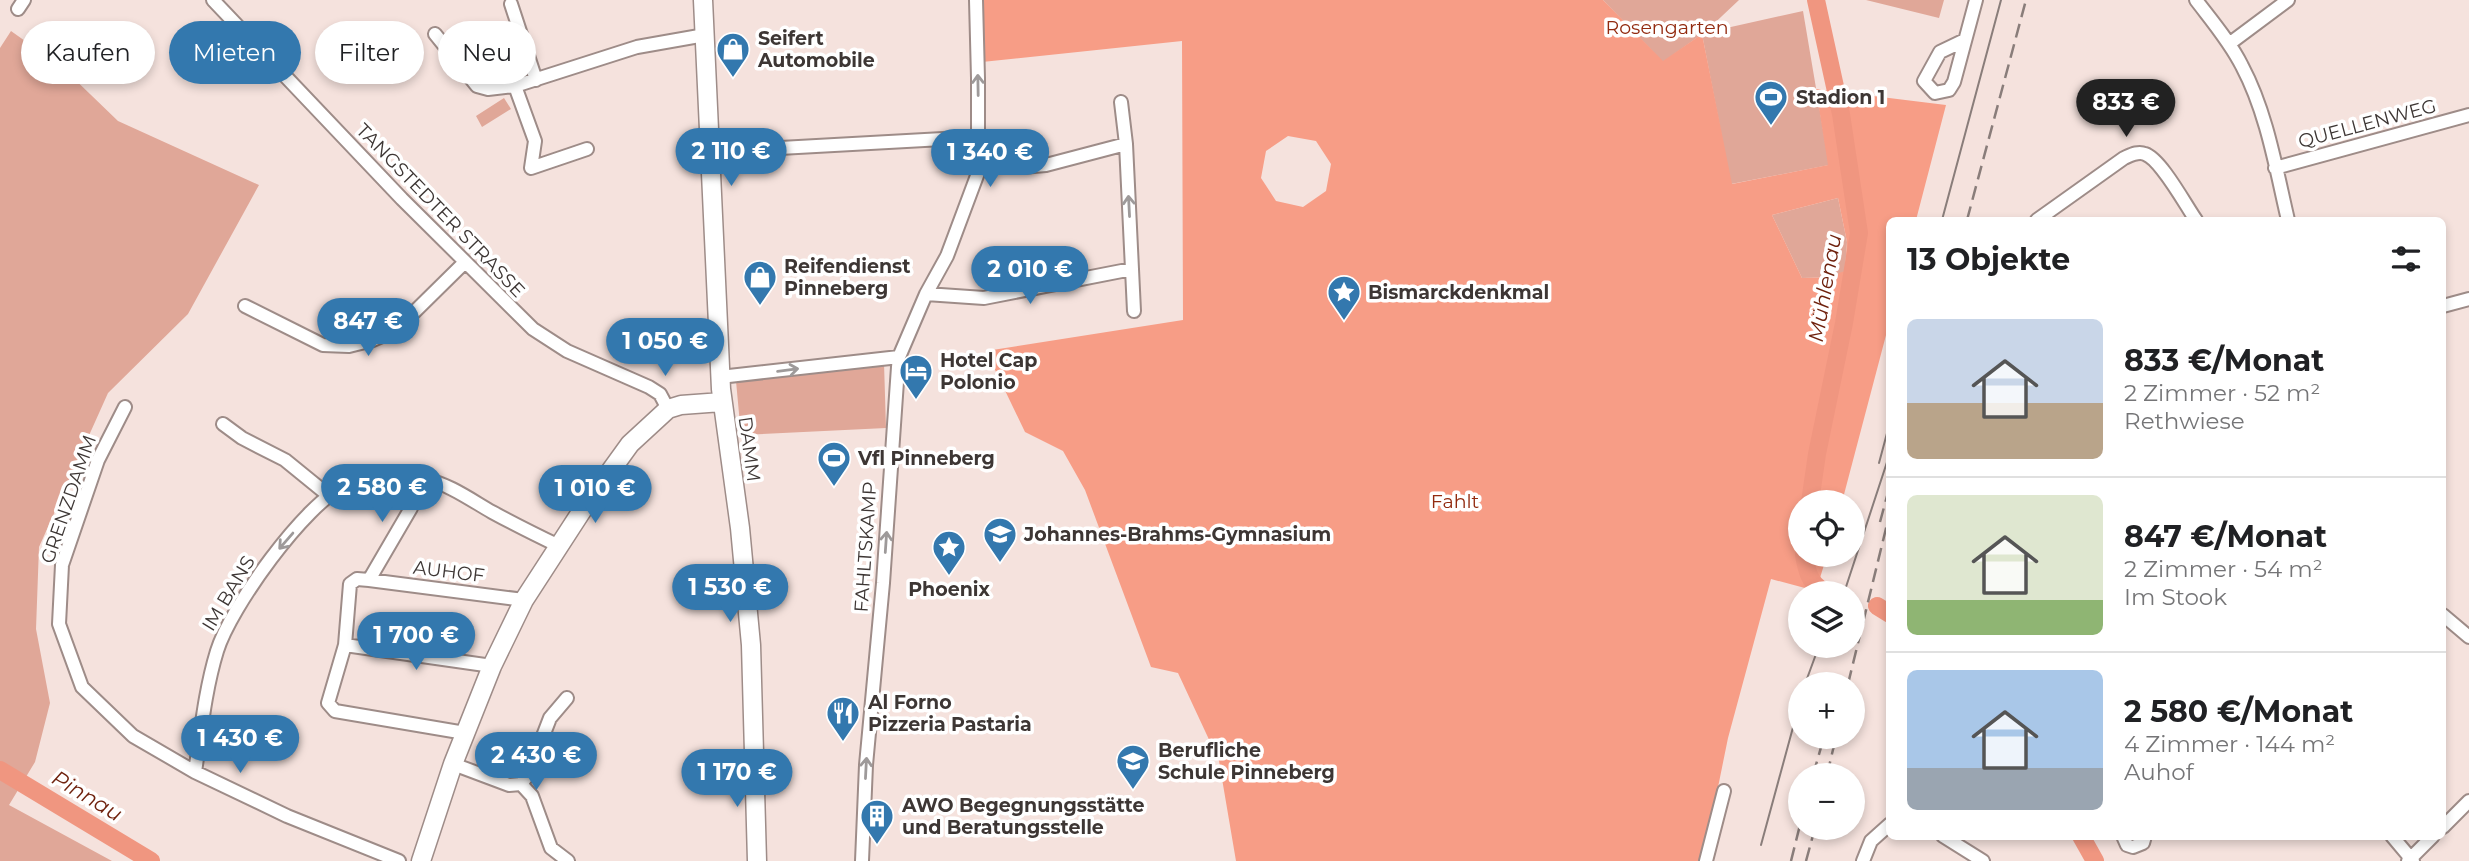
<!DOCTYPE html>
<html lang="de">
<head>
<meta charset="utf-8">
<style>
	body { margin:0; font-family:Montserrat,sans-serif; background:#f2f2f2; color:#202124; height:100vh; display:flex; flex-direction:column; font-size:26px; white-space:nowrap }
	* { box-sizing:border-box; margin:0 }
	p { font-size:23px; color:#757577 }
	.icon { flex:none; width:38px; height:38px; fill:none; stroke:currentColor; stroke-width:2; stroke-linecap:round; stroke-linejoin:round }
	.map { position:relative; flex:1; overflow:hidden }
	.details { position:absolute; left:1886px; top:217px; width:560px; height:623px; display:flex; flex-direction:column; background:#fff; border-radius:10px; box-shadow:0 4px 10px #0003 }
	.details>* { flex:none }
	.guide { position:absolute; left:21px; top:21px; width:665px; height:63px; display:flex; gap:14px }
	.buttons { position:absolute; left:1788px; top:490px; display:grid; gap:14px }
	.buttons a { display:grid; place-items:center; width:77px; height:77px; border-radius:50%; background:#fff; box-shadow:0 4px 10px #0003; font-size:35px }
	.price { position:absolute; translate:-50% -60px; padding:0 16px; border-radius:24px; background:#3378ae; color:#fff; font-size:23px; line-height:46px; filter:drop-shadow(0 2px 4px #0008) }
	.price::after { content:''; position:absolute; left:50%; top:42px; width:21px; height:16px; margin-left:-10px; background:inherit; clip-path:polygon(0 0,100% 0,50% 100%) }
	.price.on { background:#222; color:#fff }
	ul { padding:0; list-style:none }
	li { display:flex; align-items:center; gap:21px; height:175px; padding:0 21px }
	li+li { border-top:2px solid #e0e0e0 }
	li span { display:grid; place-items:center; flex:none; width:196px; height:140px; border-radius:10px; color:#555 }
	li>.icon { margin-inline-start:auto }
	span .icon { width:84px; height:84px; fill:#fffc; stroke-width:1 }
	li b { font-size:30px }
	h2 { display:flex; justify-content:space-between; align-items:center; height:84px; padding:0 21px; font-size:30px }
	.chip { padding:0 24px; border-radius:32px; background:#fff; box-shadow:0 4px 10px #0003; font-size:24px; line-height:63px }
	.chip.on { background:#3378ae; color:#fff }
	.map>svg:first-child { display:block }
</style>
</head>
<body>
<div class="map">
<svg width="2469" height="861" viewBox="0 0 2469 861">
	<rect width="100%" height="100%" fill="#f5e2dd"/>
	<path fill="#e0a798" d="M 1603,0 L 1739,0 L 1704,33 L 1803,11 L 1829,165 L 1731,184 L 1702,34 L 1663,62 Z
		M 1866,0 L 1944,0 L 1939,18 Z
		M 11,31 L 63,68 L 118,121 L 259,185 L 188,314 L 108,393 L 39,547 L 36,629 L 50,703 L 35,762 L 9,805 L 112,861 L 0,861 L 0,48 Z
		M 504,98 L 511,109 L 482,127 L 476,116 Z
		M 1838,198 L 1847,242 L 1845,271 L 1837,277 L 1802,278 L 1772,215 Z
		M 884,363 L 886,428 L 741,435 L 736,381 Z"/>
	<path fill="#f79d86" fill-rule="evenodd" d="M 980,0 L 1603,0 L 1663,61 L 1702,34 L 1732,184 L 1828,165 L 1816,89 L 1946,105 L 1916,220 L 1890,220 L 1890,320 L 1842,502 L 1801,502 L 1801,555 L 1827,555 L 1816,591 L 1771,579 L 1728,738 L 1703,861 L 1236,861 L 1219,761 L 1178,673 L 1151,667 L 1085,490 L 1063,451 L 1025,432 L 986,351 L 1183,320 L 1182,41 L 982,62 ZM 1288,136 L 1316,141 L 1331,164 L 1326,191 L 1303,207 L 1276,201 L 1261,178 L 1266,151 ZM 1838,198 L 1847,242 L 1845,271 L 1839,273 L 1837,277 L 1802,278 L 1772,215 Z"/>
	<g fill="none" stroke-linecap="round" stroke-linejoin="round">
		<path stroke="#f09680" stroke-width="18" d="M 1810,502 L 1817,454 L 1844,323 L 1859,233 L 1841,114 L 1816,0
			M 1804,555 C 1807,573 1811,588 1830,593
			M 1877,606 L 1890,614
			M 0,770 L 151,861
			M 2081,836 L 2095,861"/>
		<defs>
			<path id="street" d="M 213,0 L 402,199 L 533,329 L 567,351 L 649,387 L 660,394 L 668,409
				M 2196,0 C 2212,21 2230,42 2242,66 C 2267,113 2276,169 2288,220
				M 511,4 L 536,80
				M 18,9 L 24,0
				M 435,34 L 477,86 L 488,89 L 515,86 L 637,47 L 705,35
				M 1965,40 L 1940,52 L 1924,81 L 1935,93 L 1949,90 L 1954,82 L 1976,0
				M 2229,44 L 2288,0
				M 515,86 L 535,141 L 531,168 L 587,149
				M 1121,102 L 1126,144 L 1134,311
				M 710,152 L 979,137
				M 978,164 L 1022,167 L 1046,165 L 1126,144
				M 2275,168 L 2469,115
				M 2037,220 L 2124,158 C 2131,155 2138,151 2145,154 C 2161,159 2186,206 2196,220
				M 926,294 L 984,298 L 1132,269
				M 245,306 L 323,345 L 349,346 L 373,340 L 396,330 L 465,262
				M 2443,306 L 2469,299
				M 720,377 L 899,357
				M 125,407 L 98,460 L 62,565 L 59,624 L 82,687 L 133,736 L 195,772 L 287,816 L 399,861
				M 223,424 L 242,438 L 285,460 L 328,495
				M 369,580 L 411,508 L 420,479
				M 2443,615 L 2469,637
				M 345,645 L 492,666
				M 465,733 L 335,711 L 328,703 L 345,645 L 350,584 L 357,579 L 369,580 L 524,600
				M 453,764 L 509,785 L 521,784 L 528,775 L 550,718 L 567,698
				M 195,772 C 201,732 205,690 217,651 C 230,608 305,503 346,485 C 370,474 400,475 425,479 C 449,484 471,500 492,512 C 514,524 536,535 559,546
				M 521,784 L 532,796 L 551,848 L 568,861
				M 2443,827 L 2469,801
				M 1943,836 L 1983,861
				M 2123,836 L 2127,845 L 2133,847 L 2143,843 L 2145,836
				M 2392,836 L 2413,861
				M 862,861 L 866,765 L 883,583 L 898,367 L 899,357 L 926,294 L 947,256 L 978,173 L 978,78 L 976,0
				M 1706,861 L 1724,791
				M 1863,861 L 1871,841 L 1890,824
				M 2408,861 L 2433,836"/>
			<path id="secondary" d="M 703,0 L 721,389 L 740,528 L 751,645 L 757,861
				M 421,861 L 453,764 L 492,666 L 524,600 L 583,509 L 630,444 L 668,409 L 681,405 L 722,402"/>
		</defs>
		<use href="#street" stroke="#9e8c88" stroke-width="16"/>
		<use href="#secondary" stroke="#9e8c88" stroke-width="21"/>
		<use href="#street" stroke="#fff" stroke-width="12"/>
		<use href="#secondary" stroke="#fff" stroke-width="18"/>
		<path stroke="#897d7a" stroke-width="2" d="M 1942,220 L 2001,0
			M 1879,463 L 1890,422
			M 1844,593 L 1890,453
			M 1805,684 L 1819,646
			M 1761,845 L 1801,698"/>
		<path stroke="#897d7a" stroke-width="2.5" stroke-dasharray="14 7" stroke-linecap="butt" d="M 1967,220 L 2026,0
			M 1880,522 L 1890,485
			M 1848,684 L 1890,512
			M 1813,775 L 1824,737
			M 1827,775 L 1836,737
			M 1791,861 L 1801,821
			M 1806,861 L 1815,828"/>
	</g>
	<defs><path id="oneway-shaft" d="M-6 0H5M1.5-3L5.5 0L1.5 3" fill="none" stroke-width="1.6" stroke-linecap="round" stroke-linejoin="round" transform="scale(1.75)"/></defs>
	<g stroke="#9e9a9a">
		<use href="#oneway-shaft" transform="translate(978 85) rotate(-91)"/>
		<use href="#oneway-shaft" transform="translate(1129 206) rotate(-93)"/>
		<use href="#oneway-shaft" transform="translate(788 370) rotate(-7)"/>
		<use href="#oneway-shaft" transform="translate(286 541) rotate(131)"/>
		<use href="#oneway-shaft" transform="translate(886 542) rotate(-86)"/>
		<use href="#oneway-shaft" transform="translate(866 768) rotate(-87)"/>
	</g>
	<defs>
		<symbol id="shop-pin" viewBox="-11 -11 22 30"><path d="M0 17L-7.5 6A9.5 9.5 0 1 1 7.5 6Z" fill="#3378ae" stroke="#fff"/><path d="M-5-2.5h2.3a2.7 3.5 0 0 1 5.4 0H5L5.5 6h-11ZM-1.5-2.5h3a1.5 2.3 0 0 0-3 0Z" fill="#fff"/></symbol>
		<symbol id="stadium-pin" viewBox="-11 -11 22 30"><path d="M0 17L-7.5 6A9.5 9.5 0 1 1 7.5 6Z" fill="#3378ae" stroke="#fff"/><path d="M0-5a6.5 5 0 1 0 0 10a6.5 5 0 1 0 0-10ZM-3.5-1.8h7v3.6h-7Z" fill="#fff"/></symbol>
		<symbol id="sight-pin" viewBox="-11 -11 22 30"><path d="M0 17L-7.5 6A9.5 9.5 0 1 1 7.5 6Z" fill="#3378ae" stroke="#fff"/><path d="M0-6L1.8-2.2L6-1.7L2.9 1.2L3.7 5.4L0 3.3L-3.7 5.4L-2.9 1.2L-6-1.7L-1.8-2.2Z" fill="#fff"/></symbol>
		<symbol id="hotel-pin" viewBox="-11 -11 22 30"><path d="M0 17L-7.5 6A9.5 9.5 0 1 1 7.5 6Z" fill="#3378ae" stroke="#fff"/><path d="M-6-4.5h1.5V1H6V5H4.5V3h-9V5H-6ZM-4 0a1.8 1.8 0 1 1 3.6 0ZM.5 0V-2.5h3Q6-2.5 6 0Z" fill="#fff"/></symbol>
		<symbol id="school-pin" viewBox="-11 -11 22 30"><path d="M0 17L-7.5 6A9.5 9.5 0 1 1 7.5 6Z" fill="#3378ae" stroke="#fff"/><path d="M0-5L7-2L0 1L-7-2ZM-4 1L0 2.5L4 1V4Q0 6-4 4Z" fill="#fff"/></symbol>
		<symbol id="restaurant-pin" viewBox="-11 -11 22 30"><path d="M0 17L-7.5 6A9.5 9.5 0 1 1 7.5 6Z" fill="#3378ae" stroke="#fff"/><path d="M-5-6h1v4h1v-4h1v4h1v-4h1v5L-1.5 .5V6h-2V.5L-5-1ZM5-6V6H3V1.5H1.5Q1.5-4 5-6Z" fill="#fff"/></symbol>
		<symbol id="building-pin" viewBox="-11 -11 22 30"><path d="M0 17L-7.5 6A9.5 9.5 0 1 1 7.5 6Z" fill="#3378ae" stroke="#fff"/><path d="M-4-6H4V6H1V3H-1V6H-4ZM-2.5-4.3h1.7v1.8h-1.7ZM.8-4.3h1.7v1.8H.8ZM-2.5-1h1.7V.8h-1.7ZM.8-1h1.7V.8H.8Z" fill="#fff"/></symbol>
	</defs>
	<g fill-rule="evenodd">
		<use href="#shop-pin" x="714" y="30" width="38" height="52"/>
		<use href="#stadium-pin" x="1752" y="78" width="38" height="52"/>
		<use href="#shop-pin" x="741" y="258" width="38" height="52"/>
		<use href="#sight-pin" x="1325" y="273" width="38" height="52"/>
		<use href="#hotel-pin" x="897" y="352" width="38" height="52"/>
		<use href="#stadium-pin" x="815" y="439" width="38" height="52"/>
		<use href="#school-pin" x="981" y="515" width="38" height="52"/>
		<use href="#sight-pin" x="930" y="528" width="38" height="52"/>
		<use href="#restaurant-pin" x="824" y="694" width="38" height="52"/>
		<use href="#school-pin" x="1114" y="742" width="38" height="52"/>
		<use href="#building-pin" x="858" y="797" width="38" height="52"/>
	</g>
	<g text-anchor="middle" stroke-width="7" stroke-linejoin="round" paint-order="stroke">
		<g font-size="19" fill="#922a0f" stroke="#fff">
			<text x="1667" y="34">Rosengarten</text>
			<text x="1455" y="508">Fahlt</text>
		</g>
		<g font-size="19" font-weight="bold" fill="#3d3634" stroke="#fff" text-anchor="start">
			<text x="758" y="45">Seifert<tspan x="758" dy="22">Automobile</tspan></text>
			<text x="1796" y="104">Stadion 1</text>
			<text x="784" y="273">Reifendienst<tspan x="784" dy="22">Pinneberg</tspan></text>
			<text x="1368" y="299">Bismarckdenkmal</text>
			<text x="940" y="367">Hotel Cap<tspan x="940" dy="22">Polonio</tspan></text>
			<text x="858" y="465">Vfl Pinneberg</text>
			<text x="1024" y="541">Johannes-Brahms-Gymnasium</text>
			<text x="949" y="596" text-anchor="middle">Phoenix</text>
			<text x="868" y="709">Al Forno<tspan x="868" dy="22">Pizzeria Pastaria</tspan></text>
			<text x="1158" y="757">Berufliche<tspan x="1158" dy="22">Schule Pinneberg</tspan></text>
			<text x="902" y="812">AWO Begegnungsstätte<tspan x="902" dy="22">und Beratungsstelle</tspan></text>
		</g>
		<g font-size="19" fill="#3d3634" stroke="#fff">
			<text transform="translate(2367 123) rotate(-15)" y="7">QUELLENWEG</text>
			<text transform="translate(441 210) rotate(46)" y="7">TANGSTEDTER STRASSE</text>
			<text transform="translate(750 449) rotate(82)" y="7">DAMM</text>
			<text transform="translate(68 499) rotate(-71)" y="7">GRENZDAMM</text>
			<text transform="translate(865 547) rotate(-86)" y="7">FAHLTSKAMP</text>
			<text transform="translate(449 571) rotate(7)" y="7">AUHOF</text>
			<text transform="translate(228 593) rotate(-59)" y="7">IM BANS</text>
		</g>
		<g font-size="21" font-style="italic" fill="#6f210d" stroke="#fff">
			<text transform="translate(1825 288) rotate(-80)" y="7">Mühlenau</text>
			<text transform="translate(87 796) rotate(31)" y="7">Pinnau</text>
		</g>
	</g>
</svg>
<div class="buttons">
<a><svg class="icon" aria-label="locate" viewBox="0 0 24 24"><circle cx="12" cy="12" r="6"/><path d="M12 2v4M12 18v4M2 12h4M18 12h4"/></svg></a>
<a><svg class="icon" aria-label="layers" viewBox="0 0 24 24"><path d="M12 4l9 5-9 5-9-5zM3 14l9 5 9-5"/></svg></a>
<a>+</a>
<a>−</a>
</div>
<b class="price on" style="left:2126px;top:139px">833 €</b>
<b class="price" style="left:731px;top:188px">2 110 €</b>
<b class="price" style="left:990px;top:189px">1 340 €</b>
<b class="price" style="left:1030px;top:306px">2 010 €</b>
<b class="price" style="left:368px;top:358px">847 €</b>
<b class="price" style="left:665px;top:378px">1 050 €</b>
<b class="price" style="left:382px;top:524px">2 580 €</b>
<b class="price" style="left:595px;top:525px">1 010 €</b>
<b class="price" style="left:730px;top:624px">1 530 €</b>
<b class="price" style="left:416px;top:672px">1 700 €</b>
<b class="price" style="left:240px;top:775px">1 430 €</b>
<b class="price" style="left:536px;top:792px">2 430 €</b>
<b class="price" style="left:737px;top:809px">1 170 €</b>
<div class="guide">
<a class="chip">Kaufen</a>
<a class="chip on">Mieten</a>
<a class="chip">Filter</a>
<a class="chip">Neu</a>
</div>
<section class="details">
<h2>13 Objekte<svg class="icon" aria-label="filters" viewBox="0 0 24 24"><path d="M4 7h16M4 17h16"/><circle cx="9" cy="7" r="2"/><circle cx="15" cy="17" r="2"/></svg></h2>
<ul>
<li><span style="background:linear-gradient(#c9d6e8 60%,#b9a48a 0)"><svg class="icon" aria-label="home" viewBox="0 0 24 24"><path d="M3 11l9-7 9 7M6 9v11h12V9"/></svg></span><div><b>833 €/Monat</b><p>2 Zimmer · 52 m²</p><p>Rethwiese</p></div></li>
<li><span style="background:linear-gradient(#dfe7d0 75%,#8fb573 0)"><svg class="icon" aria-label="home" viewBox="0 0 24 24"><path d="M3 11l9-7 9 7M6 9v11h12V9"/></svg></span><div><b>847 €/Monat</b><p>2 Zimmer · 54 m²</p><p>Im Stook</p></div></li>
<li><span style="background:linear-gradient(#a9c7e8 70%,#9aa5b1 0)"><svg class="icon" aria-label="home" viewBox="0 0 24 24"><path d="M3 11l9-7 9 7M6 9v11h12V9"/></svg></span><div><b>2 580 €/Monat</b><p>4 Zimmer · 144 m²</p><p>Auhof</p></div></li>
</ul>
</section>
</div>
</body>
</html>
